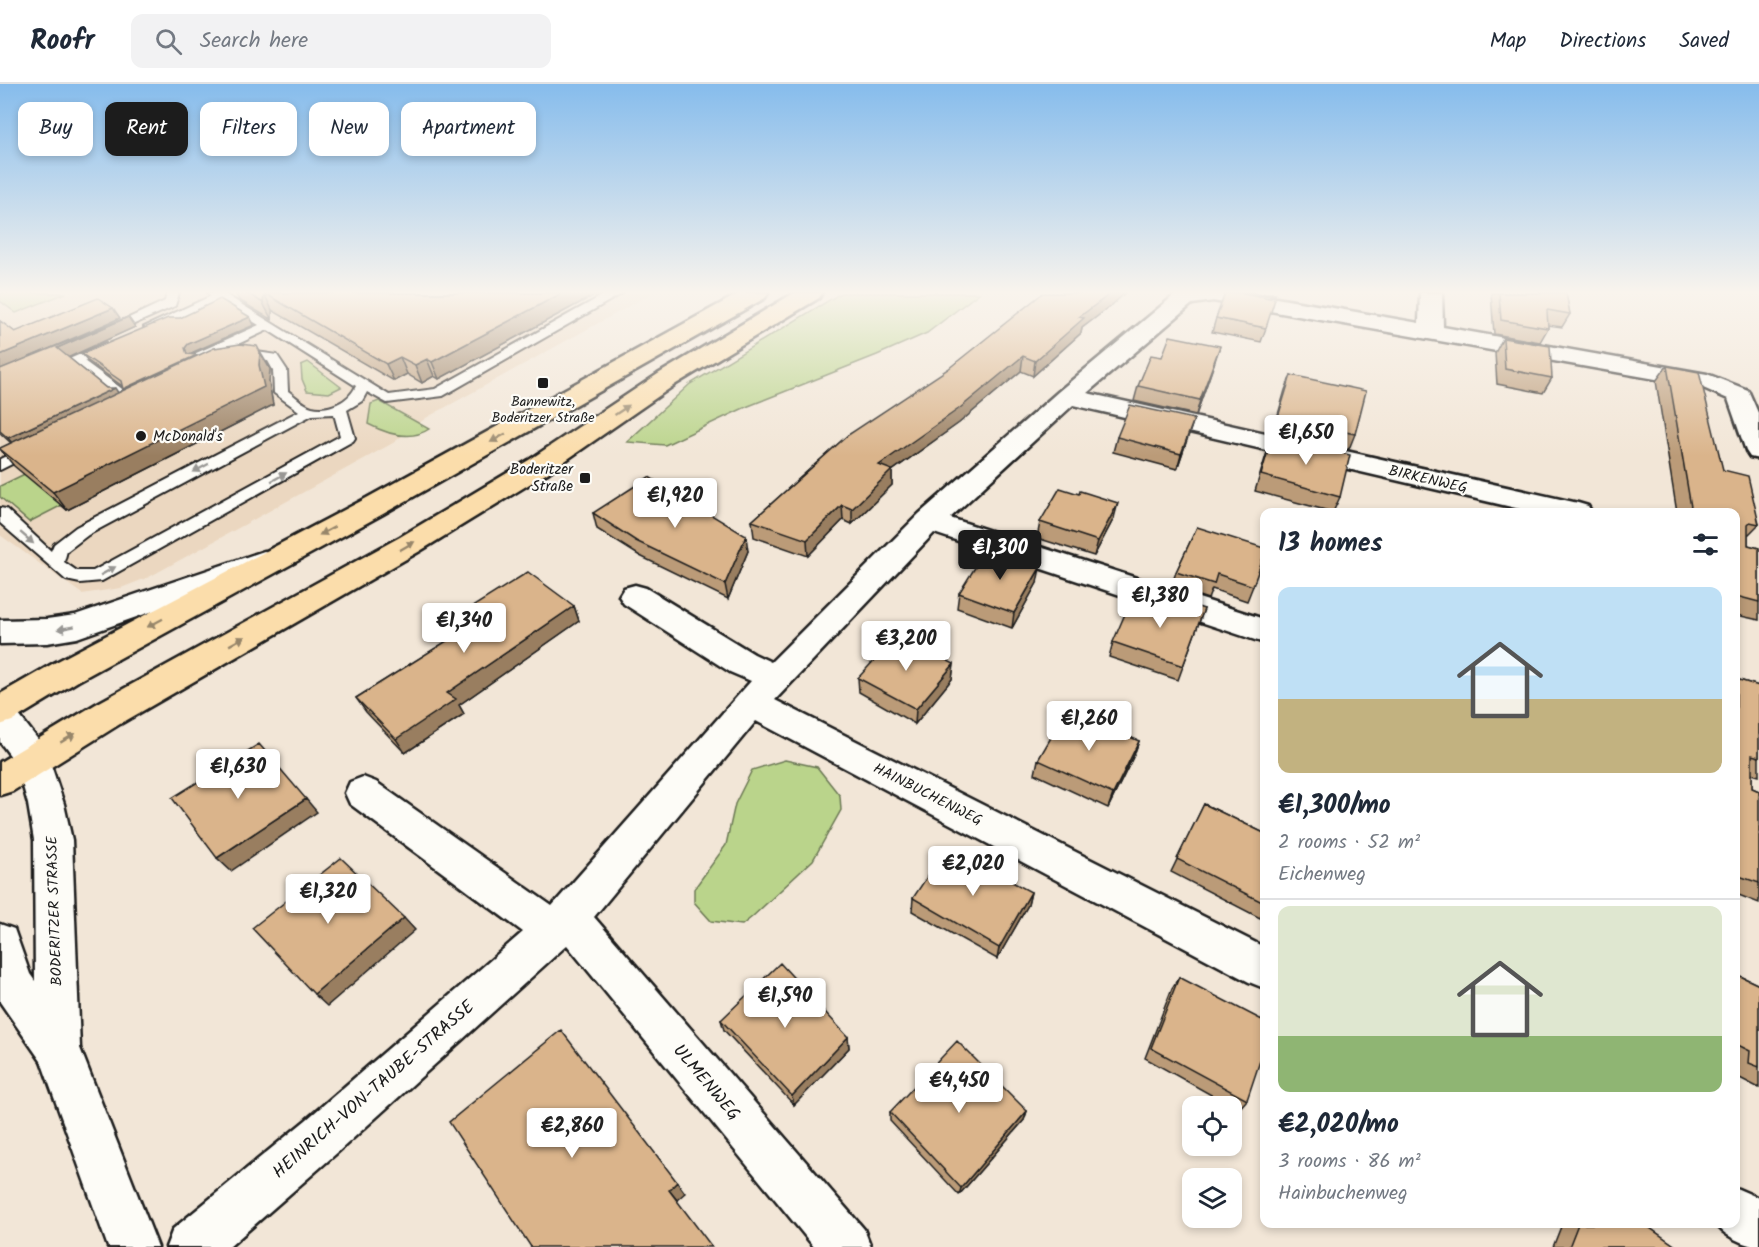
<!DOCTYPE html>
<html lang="en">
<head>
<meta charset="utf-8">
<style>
	body { margin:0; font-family:Kalam,sans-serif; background:#f2f2f3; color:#1f2937; height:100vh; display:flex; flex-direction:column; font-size:22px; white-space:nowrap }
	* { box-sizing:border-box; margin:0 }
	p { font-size:20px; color:#747a83 }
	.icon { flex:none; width:33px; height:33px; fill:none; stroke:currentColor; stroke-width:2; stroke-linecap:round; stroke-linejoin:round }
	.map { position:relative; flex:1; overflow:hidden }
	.sheet { position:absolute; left:1260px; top:424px; width:480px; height:720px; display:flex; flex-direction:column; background:#fff; border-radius:12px; box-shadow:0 3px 9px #0003 }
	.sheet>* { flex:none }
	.banner { position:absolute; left:18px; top:18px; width:570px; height:54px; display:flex; gap:12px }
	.tools { position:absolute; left:1182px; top:1012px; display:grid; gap:12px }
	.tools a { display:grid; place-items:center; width:60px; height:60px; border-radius:12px; background:#fff; box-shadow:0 3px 9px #0003; font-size:30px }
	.price { position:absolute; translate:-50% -51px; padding:0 14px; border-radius:6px; background:#fff; color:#222; font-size:20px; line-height:39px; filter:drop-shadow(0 2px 3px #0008) }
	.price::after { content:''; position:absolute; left:50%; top:36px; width:18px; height:14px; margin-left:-9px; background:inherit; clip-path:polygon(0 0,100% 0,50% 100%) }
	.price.active { background:#1c1c1c; color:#fff }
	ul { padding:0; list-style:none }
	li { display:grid; align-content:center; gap:12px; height:318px; padding:0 18px }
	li+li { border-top:2px solid #e0e1e3 }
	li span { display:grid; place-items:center; height:186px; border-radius:12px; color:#555 }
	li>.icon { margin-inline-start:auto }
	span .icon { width:108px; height:108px; fill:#fffc; stroke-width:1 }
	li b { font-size:26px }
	h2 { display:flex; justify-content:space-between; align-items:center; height:72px; padding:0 18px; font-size:26px }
	.tag { padding:0 21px; border-radius:12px; background:#fff; box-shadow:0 3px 9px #0003; font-size:21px; line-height:54px }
	.tag.active { background:#1c1c1c; color:#fff }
	header { display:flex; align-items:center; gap:36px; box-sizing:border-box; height:84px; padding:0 30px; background:#fff; border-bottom:2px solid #e0e1e3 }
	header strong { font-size:28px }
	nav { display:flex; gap:33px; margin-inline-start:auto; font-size:21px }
	.search { width:420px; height:54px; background:#f2f2f3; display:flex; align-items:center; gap:15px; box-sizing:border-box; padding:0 21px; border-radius:12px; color:#747a83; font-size:22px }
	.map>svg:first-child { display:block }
</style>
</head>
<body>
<header>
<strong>Roofr</strong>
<div class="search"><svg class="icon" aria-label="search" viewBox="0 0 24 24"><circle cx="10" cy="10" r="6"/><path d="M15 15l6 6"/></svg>Search here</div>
<nav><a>Map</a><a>Directions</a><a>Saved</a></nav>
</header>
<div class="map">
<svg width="1759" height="1163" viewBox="0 0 1759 1163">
	<rect width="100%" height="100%" fill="#f2e6d7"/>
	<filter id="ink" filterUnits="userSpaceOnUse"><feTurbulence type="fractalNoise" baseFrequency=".0167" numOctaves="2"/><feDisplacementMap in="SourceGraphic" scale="12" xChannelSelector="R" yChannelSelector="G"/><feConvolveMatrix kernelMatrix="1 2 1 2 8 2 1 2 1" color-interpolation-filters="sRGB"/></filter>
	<g filter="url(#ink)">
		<path fill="#ebd7c0" d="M 0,209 L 653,209 L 426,334 L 393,359 L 149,493 L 121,504 L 82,510 L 0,451 Z"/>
		<path fill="#bad48b" stroke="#6b7854" stroke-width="1.5" d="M 0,209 L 66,209 L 16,229 L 0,217 Z
			M 841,209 L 979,209 L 927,249 L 877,271 L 746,323 L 665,361 L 627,358 L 690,300 Z
			M 308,278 L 341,303 L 329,309 L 307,307 L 302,295 L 301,281 Z
			M 379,317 L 429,345 C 410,358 387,350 368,340 L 371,320 Z
			M 37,384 L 74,415 L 29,438 L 0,413 L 0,402 Z
			M 785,676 L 817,683 L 840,712 L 841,726 L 813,776 L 752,833 L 742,841 L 711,837 L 694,818 L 694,805 L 726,761 L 735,720 L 752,686 Z"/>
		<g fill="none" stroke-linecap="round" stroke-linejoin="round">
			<defs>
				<path id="service" d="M 167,209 L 179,209 L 175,222 L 114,249 L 109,250 L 103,246 L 165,217 Z
					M 208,209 L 223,209 L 389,311 L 435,305 L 607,209 L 623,209 L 443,312 L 387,319 L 367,308 L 362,317 L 347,326 L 355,354 L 353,357 L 102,497 L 80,499 L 66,496 L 0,439 L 0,424 L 6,425 L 51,467 L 54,460 L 76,443 L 299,327 L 274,309 L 273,286 L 268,277 C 257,276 244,278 235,276 L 233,273 L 235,270 L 250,267 L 277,271 L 287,286 L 288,307 C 295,312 304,321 312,323 C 330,327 349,317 356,302 L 268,246 L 204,276 L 194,276 L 192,273 L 194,270 L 259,241 L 220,218 L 154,246 L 146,246 L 144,243 L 211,212 ZM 334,330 L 340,352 L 93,487 L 77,487 L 64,478 L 67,467 L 88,451 L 312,331 Z
					M 106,259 L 113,263 L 111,266 L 84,277 L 125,307 L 127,310 L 125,313 L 115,313 L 67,276 Z
					M 31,360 L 36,362 L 38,365 L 36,368 L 0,386 L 0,375 Z"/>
				<path id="minor" d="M 1177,209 L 1248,209 L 1419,239 L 1420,209 L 1442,209 L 1443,243 L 1707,290 L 1748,306 L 1759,331 L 1759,375 L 1750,373 L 1746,367 L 1728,315 L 1701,303 L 1213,217 L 1192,220 L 1087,309 L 1578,419 L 1588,422 L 1592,429 L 1537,429 L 1073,321 L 950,434 L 1264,535 L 1264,559 L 934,449 L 775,616 L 1264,863 L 1264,904 L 1249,898 L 756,637 L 594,833 L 864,1145 L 871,1163 L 814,1163 L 567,861 L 338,1068 L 229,1163 L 166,1163 L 173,1145 L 306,1036 L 523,848 L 350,720 L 345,709 L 350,698 L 363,693 L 376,698 L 552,822 L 751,597 L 730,588 L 624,520 L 619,512 L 624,504 L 635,501 L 646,504 L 754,570 L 771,578 L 919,430 L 1059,307 Z
					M 264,467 L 275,470 L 279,477 L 275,484 L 77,554 L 47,559 L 0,560 L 0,536 L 47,535 L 75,531 Z
					M 0,618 L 12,622 L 46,666 L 64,720 L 72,756 L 80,964 L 158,1163 L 108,1163 L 41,977 L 0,918 L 0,840 L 14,845 L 30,890 L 35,897 L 34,756 L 28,720 L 17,681 L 0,658 Z
					M 1736,1104 L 1759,1114 L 1759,1163 C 1747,1162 1721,1151 1717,1140 L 1736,1140 Z"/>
				<path id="primary" d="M 740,209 L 768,209 L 765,214 L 383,430 L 78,597 L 12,637 L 0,641 L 0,610 L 54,579 L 363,416 Z
					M 794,209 L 822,209 L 819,214 L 676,300 L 549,388 L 420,467 L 120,640 L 13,707 L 0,711 L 0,678 L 96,620 L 400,453 L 529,376 L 658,290 Z"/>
			</defs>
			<use href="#service" stroke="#1c1c1c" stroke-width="4"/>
			<use href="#minor" stroke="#1c1c1c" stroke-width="5"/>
			<use href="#primary" stroke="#1c1c1c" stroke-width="5"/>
			<use href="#service" fill="#fdfcf7" fill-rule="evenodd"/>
			<use href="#minor" fill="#fdfcf7" fill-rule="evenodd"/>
			<use href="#primary" fill="#fbddab" fill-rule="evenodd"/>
		</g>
		<path fill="#bb9b78" stroke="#1c1c1c" stroke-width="1.5" d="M 235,209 L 598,209 L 439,295 L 434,292 L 422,299 L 407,290 L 394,297 L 272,226 L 272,236 L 239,216 Z
			M 1263,209 L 1276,209 L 1275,211 Z
			M 1491,209 L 1566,209 L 1570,230 L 1562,243 L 1548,241 L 1548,244 L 1540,258 L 1494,250 Z
			M 1112,221 L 1082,244 L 1081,249 L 1033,292 L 1021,287 L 959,339 L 892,387 L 892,401 L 852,440 L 843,436 L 808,472 L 754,453 L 752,437 L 848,351 Z
			M 128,233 L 135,243 L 68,273 L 106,304 L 118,309 L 123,306 L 122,302 L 88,277 L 82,270 L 250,233 L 254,241 L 193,268 L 191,270 L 270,285 L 269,298 L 273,321 L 67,426 L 14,382 L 0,365 L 11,359 L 0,349 L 0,237 L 15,248 L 120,234 L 33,271 Z
			M 1216,234 L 1266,244 L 1261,258 L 1212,248 Z
			M 1503,254 L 1552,294 L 1543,309 L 1497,300 L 1495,269 Z
			M 1162,273 L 1215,277 L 1196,331 L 1134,317 L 1138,302 Z
			M 1667,282 L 1723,386 L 1759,440 L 1748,451 L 1748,461 L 1759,464 L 1759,536 L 1736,531 L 1736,429 L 1677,429 L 1656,297 Z
			M 1291,291 L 1355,350 L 1349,365 L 1273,348 L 1285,306 Z
			M 1194,335 L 1177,385 L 1113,368 L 1117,353 Z
			M 1272,353 L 1340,413 L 1333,428 L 1255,407 L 1267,368 Z
			M 593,429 L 748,467 L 728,515 L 640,472 L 597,445 Z
			M 1114,434 L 1094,472 L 1037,454 L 1040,438 Z
			M 1197,443 L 1253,502 L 1247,517 L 1212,505 L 1208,515 L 1171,503 L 1176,488 Z
			M 1037,499 L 1012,544 L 957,524 L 959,509 Z
			M 574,522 L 579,537 L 459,621 L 464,630 L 405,669 L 366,628 L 356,614 L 468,544 L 461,530 Z
			M 1159,525 L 1204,525 L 1178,596 L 1109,573 L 1113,558 Z
			M 954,580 L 952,595 L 915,640 L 859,608 L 858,594 Z
			M 1736,595 L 1759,602 L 1759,692 L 1752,690 L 1752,704 L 1759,707 L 1759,819 L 1736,810 Z
			M 1139,657 L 1134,671 L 1108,724 L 1035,690 L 1038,676 Z
			M 1204,720 L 1264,749 L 1264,828 L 1260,834 L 1171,788 Z
			M 1031,808 L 1028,821 L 997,875 L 912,827 L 913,814 Z
			M 1736,890 L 1759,901 L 1759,1004 L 1736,992 Z
			M 1179,893 L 1247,1016 L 1238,1026 L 1145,974 L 1172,904 Z
			M 721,936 L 848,953 L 849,964 L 794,1021 L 724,946 Z
			M 1027,1027 L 1024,1036 L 959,1111 L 890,1037 L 890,1028 Z
			M 1562,1140 L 1644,1140 L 1677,1163 L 1553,1163 Z"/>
		<path fill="#997e61" stroke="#1c1c1c" stroke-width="1.5" d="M 264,209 L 272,226 L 272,236 L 263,219 Z
			M 562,209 L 598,209 L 439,295 L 432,278 Z
			M 1111,209 L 1125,209 L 1112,221 L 1082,244 L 1081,249 L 1033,292 L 1035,277 L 1079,233 Z
			M 113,224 L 120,234 L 0,286 L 0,271 Z
			M 128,233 L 135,243 L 65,275 L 57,264 Z
			M 250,233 L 254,241 L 193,268 L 190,272 L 197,271 L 201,278 L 128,313 L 123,305 L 187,270 L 185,264 L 188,260 Z
			M 1220,262 L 1215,277 L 1196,331 L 1200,316 Z
			M 260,268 L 270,285 L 269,298 L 273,321 L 67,426 L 53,408 L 259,281 Z
			M 1023,272 L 1021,287 L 959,339 L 892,387 L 892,401 L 852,440 L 852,425 L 879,381 Z
			M 400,273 L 407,290 L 394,297 L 386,280 Z
			M 427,275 L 434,292 L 422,299 L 415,281 Z
			M 115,304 L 122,315 L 17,365 L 8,354 Z
			M 1194,335 L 1189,350 L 1177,385 L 1181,370 Z
			M 1118,419 L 1114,434 L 1094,472 L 1098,457 Z
			M 842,421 L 843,436 L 808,472 L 807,456 Z
			M 746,452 L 748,467 L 728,515 L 725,500 Z
			M 1040,484 L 1037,499 L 1012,544 L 1014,529 Z
			M 574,522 L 579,537 L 459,621 L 464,630 L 405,669 L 396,655 L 447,609 Z
			M 954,580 L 952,595 L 915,640 L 916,625 Z
			M 1139,657 L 1134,671 L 1108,724 L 1113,710 Z
			M 306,715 L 317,728 L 231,787 L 217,774 Z
			M 1031,808 L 1028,821 L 997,875 L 999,864 Z
			M 404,834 L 415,846 L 327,922 L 314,910 Z
			M 848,953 L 849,964 L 794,1021 L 792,1012 Z
			M 1027,1027 L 1024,1036 L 959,1111 L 961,1104 Z
			M 677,1098 L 685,1109 L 677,1116 L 669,1106 Z"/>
		<path fill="#dab48b" stroke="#1c1c1c" stroke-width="1.5" d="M 247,209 L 264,209 L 263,219 Z
			M 264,209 L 562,209 L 432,278 L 427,275 L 415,281 L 400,273 L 386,280 Z
			M 1043,209 L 1111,209 L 1079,233 L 1084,234 L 1035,277 L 1023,272 L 960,324 L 879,381 L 892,386 L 852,425 L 842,421 L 807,456 L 752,437 L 848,351 L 948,285 Z
			M 1225,209 L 1244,209 L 1275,215 L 1266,244 L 1216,234 Z
			M 1499,209 L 1566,209 L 1570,230 L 1547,226 L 1548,244 L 1501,236 Z
			M 98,214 L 113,224 L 0,271 L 0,237 L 15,248 Z
			M 220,215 L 250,233 L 188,260 L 185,264 L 187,270 L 197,271 L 123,305 L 121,297 L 82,270 L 168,234 L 180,234 Z
			M 128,233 L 57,264 L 106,304 L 115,304 L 8,354 L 0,347 L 0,285 Z
			M 1170,252 L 1220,262 L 1200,316 L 1138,302 L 1151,271 L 1162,273 Z
			M 1503,254 L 1550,262 L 1552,294 L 1505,285 Z
			M 240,260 L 257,262 L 260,268 L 259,281 L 264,303 L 53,408 L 0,365 L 0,364 L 214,264 Z
			M 1667,282 L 1699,288 L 1723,386 L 1748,392 L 1759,440 L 1750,438 L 1748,440 L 1748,461 L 1759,464 L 1759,518 L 1736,512 L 1736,429 L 1692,429 Z
			M 1291,291 L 1366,307 L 1355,350 L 1278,333 Z
			M 1130,321 L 1194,335 L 1181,370 L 1117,353 Z
			M 1272,353 L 1350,371 L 1340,413 L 1261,391 Z
			M 649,393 L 746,452 L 725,500 L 636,457 L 593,429 Z
			M 1060,404 L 1079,410 L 1080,407 L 1118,419 L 1098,457 L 1040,438 Z
			M 1197,443 L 1264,464 L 1264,471 L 1253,502 L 1217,490 L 1214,500 L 1176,488 Z
			M 986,466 L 1040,484 L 1014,529 L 959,509 Z
			M 528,488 L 574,522 L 447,609 L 456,615 L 396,655 L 356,614 L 474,540 L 461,530 Z
			M 1165,512 L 1204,525 L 1183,582 L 1113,558 L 1131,516 L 1159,525 Z
			M 897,551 L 954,580 L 916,625 L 858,594 Z
			M 1736,595 L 1759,602 L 1759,673 L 1752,671 L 1752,704 L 1759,707 L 1759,799 L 1736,791 Z
			M 1067,626 L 1139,657 L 1113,710 L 1038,676 Z
			M 259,660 L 306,715 L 217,774 L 172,714 Z
			M 1204,720 L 1264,749 L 1264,819 L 1177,775 Z
			M 947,763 L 1031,808 L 999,864 L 913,814 Z
			M 341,774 L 404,834 L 314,910 L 252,844 Z
			M 780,879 L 848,953 L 792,1012 L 721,936 Z
			M 1736,890 L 1759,901 L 1759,983 L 1749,979 L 1750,967 L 1736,960 Z
			M 1179,893 L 1264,937 L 1264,965 L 1247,1016 L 1151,964 Z
			M 561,946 L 677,1098 L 669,1106 L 712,1163 L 531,1163 L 449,1038 Z
			M 957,957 L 1027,1027 L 961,1104 L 890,1028 Z
			M 1578,1140 L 1644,1140 L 1677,1163 L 1569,1163 Z"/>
		<defs><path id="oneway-solid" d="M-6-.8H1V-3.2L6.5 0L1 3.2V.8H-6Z" transform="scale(1.5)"/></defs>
		<g fill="#97866b">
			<use href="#oneway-solid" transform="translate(622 326) rotate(-34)"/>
			<use href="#oneway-solid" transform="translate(498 354) rotate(151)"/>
			<use href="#oneway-solid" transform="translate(327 447) rotate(152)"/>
			<use href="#oneway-solid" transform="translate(407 462) rotate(-30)"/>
			<use href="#oneway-solid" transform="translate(155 539) rotate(152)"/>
			<use href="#oneway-solid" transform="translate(237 557) rotate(-29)"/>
			<use href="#oneway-solid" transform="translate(68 654) rotate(-31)"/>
		</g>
		<g fill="#989794">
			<use href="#oneway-solid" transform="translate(201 384) rotate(152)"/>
			<use href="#oneway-solid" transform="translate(279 393) rotate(-29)"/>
			<use href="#oneway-solid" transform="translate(27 454) rotate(41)"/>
			<use href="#oneway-solid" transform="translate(108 487) rotate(-29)"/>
			<use href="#oneway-solid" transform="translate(66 544) rotate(170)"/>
		</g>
	</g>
	<linearGradient id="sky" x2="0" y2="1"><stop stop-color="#86bcec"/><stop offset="0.56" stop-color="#f9f4ed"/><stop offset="1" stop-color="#f9f4ed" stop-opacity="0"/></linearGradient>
	<rect width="1759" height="372" fill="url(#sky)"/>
	<g fill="#1c1c1c" stroke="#fdfcf7" stroke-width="2">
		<rect x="537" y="293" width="12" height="12" rx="3"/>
		<circle cx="141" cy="352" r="6"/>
		<rect x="579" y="388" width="12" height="12" rx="3"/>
	</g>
	<g text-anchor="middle" stroke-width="4.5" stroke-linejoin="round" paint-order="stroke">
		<g font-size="14" fill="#1c1c1c" stroke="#fdfcf7">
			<text x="543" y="322">Bannewitz,<tspan x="543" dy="16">Boderitzer Straße</tspan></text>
		</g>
		<g font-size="15" fill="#1c1c1c" stroke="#fdfcf7" text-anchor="start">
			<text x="153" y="357">McDonald's</text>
			<text x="573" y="390" text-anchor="end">Boderitzer<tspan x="573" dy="17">Straße</tspan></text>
		</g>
		<g font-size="15" fill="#1c1c1c" stroke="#fdfcf7">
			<text transform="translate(1428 395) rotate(13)" y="5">BIRKENWEG</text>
			<text transform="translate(928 710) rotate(27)" y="5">HAINBUCHENWEG</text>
			<text transform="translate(54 827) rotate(-92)" y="5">BODERITZER STRASSE</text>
		</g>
		<g font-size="18" fill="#1c1c1c" stroke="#fdfcf7">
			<text transform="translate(707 998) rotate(50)" y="6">ULMENWEG</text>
			<text transform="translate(373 1005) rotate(-41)" y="6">HEINRICH-VON-TAUBE-STRASSE</text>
		</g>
	</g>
</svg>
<div class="tools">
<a><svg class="icon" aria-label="locate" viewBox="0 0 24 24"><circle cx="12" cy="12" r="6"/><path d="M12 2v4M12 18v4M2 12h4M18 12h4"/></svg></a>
<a><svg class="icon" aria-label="layers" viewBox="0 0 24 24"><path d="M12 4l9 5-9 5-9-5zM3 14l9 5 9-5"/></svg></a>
</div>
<b class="price" style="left:1306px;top:382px">€1,650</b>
<b class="price" style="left:675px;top:445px">€1,920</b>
<b class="price active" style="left:1000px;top:497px">€1,300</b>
<b class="price" style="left:1160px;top:545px">€1,380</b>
<b class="price" style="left:464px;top:570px">€1,340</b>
<b class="price" style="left:906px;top:588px">€3,200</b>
<b class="price" style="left:1089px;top:668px">€1,260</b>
<b class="price" style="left:238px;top:716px">€1,630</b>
<b class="price" style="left:973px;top:813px">€2,020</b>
<b class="price" style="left:328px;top:841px">€1,320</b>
<b class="price" style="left:785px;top:945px">€1,590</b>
<b class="price" style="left:959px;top:1030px">€4,450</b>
<b class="price" style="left:572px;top:1075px">€2,860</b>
<div class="banner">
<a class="tag">Buy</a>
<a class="tag active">Rent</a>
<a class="tag">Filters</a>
<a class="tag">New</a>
<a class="tag">Apartment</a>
</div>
<section class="sheet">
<h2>13 homes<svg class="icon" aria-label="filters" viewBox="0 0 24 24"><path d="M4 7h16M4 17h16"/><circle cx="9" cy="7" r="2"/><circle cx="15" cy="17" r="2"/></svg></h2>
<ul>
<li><span style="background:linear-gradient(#bfe0f5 60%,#c2b280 0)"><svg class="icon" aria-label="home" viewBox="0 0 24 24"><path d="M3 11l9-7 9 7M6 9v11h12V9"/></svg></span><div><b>€1,300/mo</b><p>2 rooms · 52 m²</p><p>Eichenweg</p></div></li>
<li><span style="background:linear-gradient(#dfe7d0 70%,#8fb573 0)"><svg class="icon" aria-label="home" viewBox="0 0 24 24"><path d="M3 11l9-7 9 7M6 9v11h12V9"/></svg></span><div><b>€2,020/mo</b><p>3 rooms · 86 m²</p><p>Hainbuchenweg</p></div></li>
</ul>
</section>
</div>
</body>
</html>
